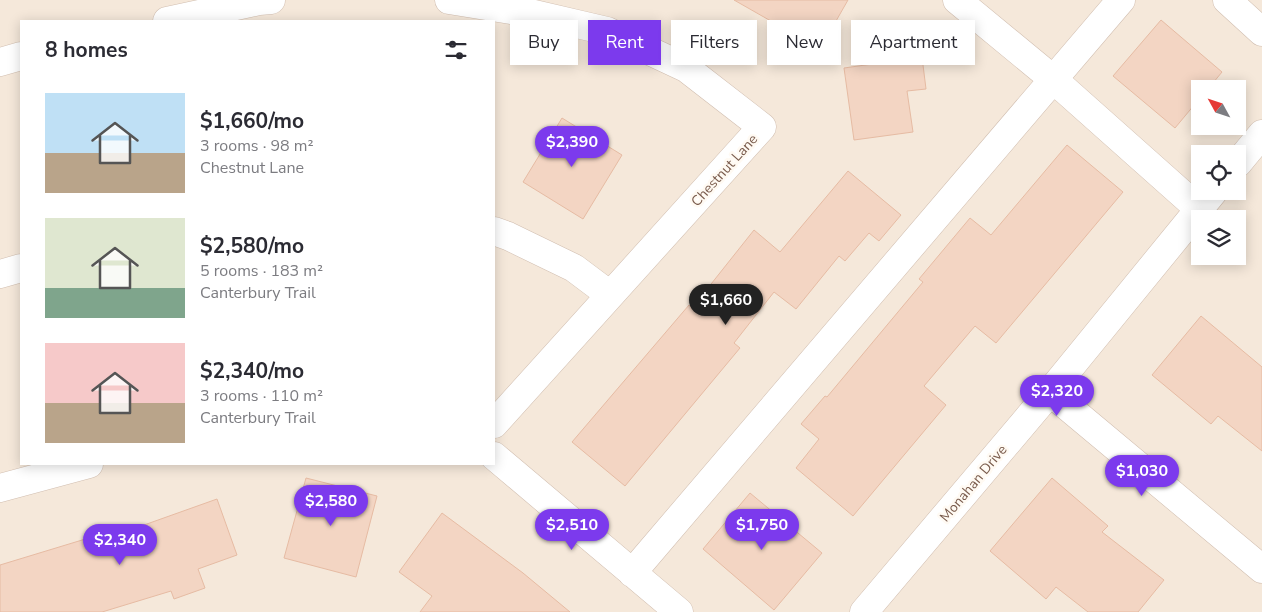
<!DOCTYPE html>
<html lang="en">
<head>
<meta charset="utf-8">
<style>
	body { margin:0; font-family:"Nunito Sans",sans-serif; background:#f2f2f3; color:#2b2b33; height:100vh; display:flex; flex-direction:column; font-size:19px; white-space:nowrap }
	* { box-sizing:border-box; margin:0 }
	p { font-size:16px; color:#7c7c81 }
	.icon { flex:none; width:28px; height:28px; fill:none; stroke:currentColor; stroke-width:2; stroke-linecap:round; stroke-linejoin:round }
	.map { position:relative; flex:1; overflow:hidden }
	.drawer { position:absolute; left:20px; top:20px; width:475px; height:445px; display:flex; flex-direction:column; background:#fff; border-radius:0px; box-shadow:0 2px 12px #0003 }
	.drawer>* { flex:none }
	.guide { position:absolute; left:510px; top:20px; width:475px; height:45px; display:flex; gap:10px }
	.needle { width:32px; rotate:310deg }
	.controls { position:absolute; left:1191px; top:80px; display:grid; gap:10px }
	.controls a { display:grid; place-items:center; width:55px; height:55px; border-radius:0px; background:#fff; box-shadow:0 2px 12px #0003; font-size:25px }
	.price { position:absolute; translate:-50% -42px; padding:0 11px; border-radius:18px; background:#7c3aed; color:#fff; font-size:16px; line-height:32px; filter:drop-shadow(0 1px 2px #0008) }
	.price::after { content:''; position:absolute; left:50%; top:30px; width:15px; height:11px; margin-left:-8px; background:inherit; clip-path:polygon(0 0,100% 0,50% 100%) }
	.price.active { background:#222; color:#fff }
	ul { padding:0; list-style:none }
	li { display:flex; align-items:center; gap:15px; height:125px; padding:0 25px }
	li span { display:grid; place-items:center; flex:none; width:140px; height:100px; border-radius:0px; color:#555 }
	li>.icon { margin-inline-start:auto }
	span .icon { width:60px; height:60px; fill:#fffc; stroke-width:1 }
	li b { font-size:21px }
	h2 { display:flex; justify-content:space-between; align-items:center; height:60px; padding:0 25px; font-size:21px }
	.tag { padding:0 18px; border-radius:0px; background:#fff; box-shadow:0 2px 12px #0003; font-size:18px; line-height:45px }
	.tag.active { background:#7c3aed; color:#fff }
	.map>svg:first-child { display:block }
</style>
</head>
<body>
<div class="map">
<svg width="1262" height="612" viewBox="0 0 1262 612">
	<rect width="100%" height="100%" fill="#fdf6ec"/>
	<path fill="#f5e8da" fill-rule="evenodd" d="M 0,0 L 1262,0 L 1262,612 L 0,612 ZM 21,21 L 494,21 L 494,464 L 21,464 ZM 1200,89 L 1238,89 L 1238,126 L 1200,126 ZM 1200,154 L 1238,154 L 1238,191 L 1200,191 ZM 1200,219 L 1238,219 L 1238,256 L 1200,256 Z"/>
	<path fill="#f3d5c3" stroke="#e6bba3" d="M 734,0 L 848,0 L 820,49 Z
		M 1161,20 L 1222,72 L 1208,89 L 1200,89 L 1200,98 L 1175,128 L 1113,76 Z
		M 922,57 L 926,89 L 907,91 L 913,132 L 854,140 L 844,68 Z
		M 562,118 L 622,155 L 583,219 L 523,182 Z
		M 1067,145 L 1123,192 L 996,343 L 975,326 L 924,386 L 946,405 L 853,516 L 796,468 L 819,439 L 801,424 L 825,396 L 827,397 L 923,282 L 919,279 L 970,218 L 991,235 Z
		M 848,171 L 901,215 L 879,241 L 869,233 L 845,261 L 839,256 L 796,309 L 774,292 L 734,343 L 740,348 L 625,486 L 572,442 L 689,305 L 692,308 L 754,230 L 780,252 Z
		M 1201,316 L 1262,367 L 1262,451 L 1218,416 L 1211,424 L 1152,375 Z
		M 306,478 L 377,496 L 356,577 L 284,558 Z
		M 1052,478 L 1108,526 L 1102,532 L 1164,580 L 1138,612 L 1088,612 L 1056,587 L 1046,599 L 990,551 Z
		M 750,493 L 822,553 L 774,610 L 703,549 Z
		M 217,499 L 237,555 L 198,569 L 205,588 L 174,599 L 171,591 L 102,612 L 0,612 L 0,565 L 115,530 L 116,535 Z
		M 442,513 L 523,573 L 570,612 L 420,612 L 432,596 L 399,572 Z"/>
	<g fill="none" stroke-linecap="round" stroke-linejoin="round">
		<defs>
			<path id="minor" d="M 449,0 L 530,13 L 607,31 L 686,68 L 762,127 L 494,424
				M 957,0 L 1054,80 L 1199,209
				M 1227,0 L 1262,32
				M 167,21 L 259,1 L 271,0
				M 0,62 L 21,56
				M 1238,163 L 1262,134
				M 494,231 L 508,236 L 574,268 L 610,295
				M 0,274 L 21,268
				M 1050,392 L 1262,569
				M 494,456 L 679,612
				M 0,488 L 89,464
				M 632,573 L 1121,0
				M 864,612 L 1050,392 L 1214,191"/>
		</defs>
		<use href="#minor" stroke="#d1beb0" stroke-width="29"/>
		<use href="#minor" stroke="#fff" stroke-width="28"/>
	</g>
	<g text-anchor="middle" stroke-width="5" stroke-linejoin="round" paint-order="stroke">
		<g font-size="14" fill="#7a5c4d" stroke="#fffaf3">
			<text transform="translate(724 170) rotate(-48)" y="5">Chestnut Lane</text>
			<text transform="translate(973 483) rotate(-50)" y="5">Monahan Drive</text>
		</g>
	</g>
</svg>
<div class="controls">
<a><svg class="needle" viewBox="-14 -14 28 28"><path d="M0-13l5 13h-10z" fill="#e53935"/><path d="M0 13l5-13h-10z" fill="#7c7c81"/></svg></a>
<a><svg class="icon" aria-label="locate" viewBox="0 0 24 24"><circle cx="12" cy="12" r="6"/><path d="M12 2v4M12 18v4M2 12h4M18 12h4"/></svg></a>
<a><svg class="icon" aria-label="layers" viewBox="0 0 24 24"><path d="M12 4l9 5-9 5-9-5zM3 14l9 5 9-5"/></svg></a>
</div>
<b class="price" style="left:572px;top:168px">$2,390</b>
<b class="price active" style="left:726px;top:326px">$1,660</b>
<b class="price" style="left:1057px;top:417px">$2,320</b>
<b class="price" style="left:1142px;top:497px">$1,030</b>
<b class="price" style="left:331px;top:527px">$2,580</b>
<b class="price" style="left:572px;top:551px">$2,510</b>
<b class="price" style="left:762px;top:551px">$1,750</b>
<b class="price" style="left:120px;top:566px">$2,340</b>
<div class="guide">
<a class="tag">Buy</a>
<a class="tag active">Rent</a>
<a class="tag">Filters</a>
<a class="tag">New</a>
<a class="tag">Apartment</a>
</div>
<section class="drawer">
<h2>8 homes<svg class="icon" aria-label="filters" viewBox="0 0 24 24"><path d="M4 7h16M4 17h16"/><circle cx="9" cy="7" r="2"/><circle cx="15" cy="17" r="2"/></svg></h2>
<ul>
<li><span style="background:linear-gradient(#bfe0f5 60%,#b9a48a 0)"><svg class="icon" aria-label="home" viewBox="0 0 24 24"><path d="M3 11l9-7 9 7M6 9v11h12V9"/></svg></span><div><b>$1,660/mo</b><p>3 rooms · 98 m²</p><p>Chestnut Lane</p></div></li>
<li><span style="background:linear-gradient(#dfe7d0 70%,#7fa58c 0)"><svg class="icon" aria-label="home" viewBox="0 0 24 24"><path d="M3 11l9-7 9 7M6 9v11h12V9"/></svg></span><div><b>$2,580/mo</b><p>5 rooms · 183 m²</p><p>Canterbury Trail</p></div></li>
<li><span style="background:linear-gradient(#f6c9c9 60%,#b9a48a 0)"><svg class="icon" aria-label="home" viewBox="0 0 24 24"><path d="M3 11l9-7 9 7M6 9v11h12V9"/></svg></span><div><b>$2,340/mo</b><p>3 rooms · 110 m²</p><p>Canterbury Trail</p></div></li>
</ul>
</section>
</div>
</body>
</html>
